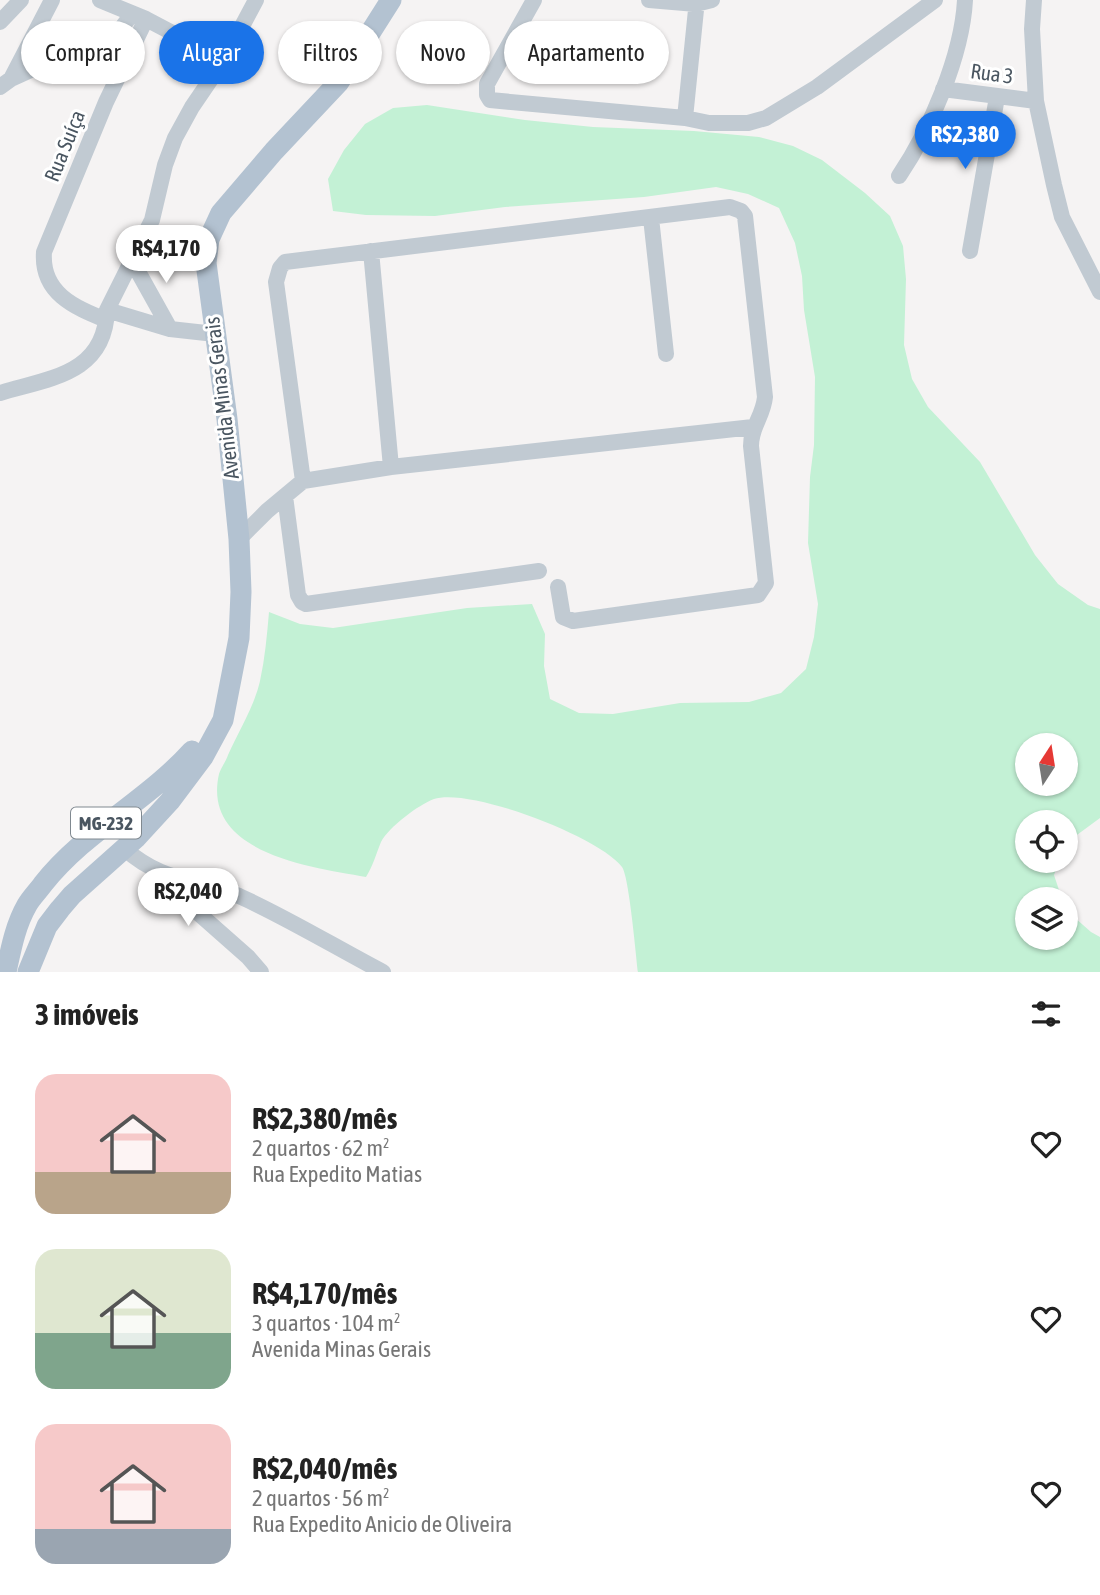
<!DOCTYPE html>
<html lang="pt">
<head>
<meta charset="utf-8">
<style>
	body { margin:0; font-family:"Asap Condensed",sans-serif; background:#f6f6f6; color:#222; height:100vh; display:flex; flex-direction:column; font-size:26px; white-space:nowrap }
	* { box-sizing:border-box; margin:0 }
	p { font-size:23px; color:#767676 }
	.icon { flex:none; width:38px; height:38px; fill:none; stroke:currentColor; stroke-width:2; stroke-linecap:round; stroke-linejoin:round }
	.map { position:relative; height:972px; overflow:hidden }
	.side { display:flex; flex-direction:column; background:#fff; flex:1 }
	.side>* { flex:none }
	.guide { position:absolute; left:21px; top:21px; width:700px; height:63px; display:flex; gap:14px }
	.needle { width:46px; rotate:12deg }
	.tools { position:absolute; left:1015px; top:733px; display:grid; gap:14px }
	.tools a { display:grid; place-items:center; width:63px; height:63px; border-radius:50%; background:#fff; box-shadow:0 2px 5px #0004; font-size:35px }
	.price { position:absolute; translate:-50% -60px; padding:0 16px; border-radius:24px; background:#fff; color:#222; font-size:23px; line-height:46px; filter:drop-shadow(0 2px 4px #0008) }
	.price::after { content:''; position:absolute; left:50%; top:42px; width:21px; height:16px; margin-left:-10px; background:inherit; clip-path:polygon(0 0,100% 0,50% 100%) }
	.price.selected { background:#1a73e8; color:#fff }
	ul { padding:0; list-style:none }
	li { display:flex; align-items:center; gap:21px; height:175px; padding:0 35px }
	li span { display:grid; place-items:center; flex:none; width:196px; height:140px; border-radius:21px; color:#555 }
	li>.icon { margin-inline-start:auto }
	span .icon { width:84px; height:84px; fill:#fffc; stroke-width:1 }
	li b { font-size:30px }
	h2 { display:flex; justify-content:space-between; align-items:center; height:84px; padding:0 35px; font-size:30px }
	.tag { padding:0 24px; border-radius:32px; background:#fff; box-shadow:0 2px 5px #0004; font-size:24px; line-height:63px }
	.tag.selected { background:#1a73e8; color:#fff }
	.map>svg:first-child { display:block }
</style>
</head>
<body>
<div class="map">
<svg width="1100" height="972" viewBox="0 0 1100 972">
	<rect width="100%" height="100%" fill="#f5f3f3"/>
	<path fill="#c3f1d5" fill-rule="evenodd" d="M 427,105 L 525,120 L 593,127 L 694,131 L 759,137 L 793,146 L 822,160 L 865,193 L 890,216 L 903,246 L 906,279 L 904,345 L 912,379 L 928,407 L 980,462 L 1035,555 L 1058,584 L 1088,605 L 1100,609 L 1100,818 L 1066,843 L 1066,822 L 1027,822 L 1027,861 L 1059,861 L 1054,875 L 1062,899 L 1027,900 L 1027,938 L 1066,938 L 1066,910 L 1091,932 L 1100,937 L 1100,972 L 638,972 C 636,955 629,876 622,867 C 600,837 470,787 434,799 C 418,805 389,827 381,842 C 376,854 373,866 366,877 C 312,867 201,854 219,774 C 221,768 226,761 228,755 C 239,730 254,707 260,681 C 265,658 267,635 269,612 L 300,624 L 333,628 L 467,608 L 532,604 L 545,634 L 544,666 L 550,699 L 579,713 L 613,714 L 680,703 L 749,702 L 781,693 L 806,669 L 814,637 L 818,604 L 808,543 L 810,477 L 814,445 L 815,377 L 804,310 L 802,276 L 795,243 L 779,208 L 748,194 L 716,187 L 644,197 L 505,207 L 435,216 L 366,215 L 333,211 L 328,179 L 344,150 L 365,124 L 393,108 ZM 1027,746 L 1066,746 L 1066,784 L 1027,784 Z"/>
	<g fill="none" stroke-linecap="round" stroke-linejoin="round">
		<path stroke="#c1cad2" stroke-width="16" d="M 100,0 L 146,19 L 224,60
			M 534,0 L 487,84 L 487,95 L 490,100 L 685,118 L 709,123 L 748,123 L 766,118 L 817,87 L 935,0
			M 649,0 L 696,4 L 712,0
			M 1034,0 L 1032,29 L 1036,101 L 1054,185 L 1062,217 L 1100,292
			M 0,22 L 21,0
			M 11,79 L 52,0
			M 0,87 L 11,79 L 44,64 L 105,42 L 117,34 L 132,14
			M 943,89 L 1036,101
			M 685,118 L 697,0
			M 899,176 C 930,130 962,56 965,0
			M 651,218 L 666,354
			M 371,251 L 391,467
			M 970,251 L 997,97
			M 131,259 L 170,329
			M 107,310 L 170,329 L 215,334
			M 106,320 C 74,307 41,293 44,252 L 106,102 L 146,19
			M 0,393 C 50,378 105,374 107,310 L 152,220 L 165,165 L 175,138 L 192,107 L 224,60 L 256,0
			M 303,481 L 276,282 L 280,268 L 285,262 L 730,207 L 741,211 L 745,216 L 765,397 C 763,417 751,426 751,446 L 766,583 L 758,595 L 573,621 L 563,617 L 558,587
			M 285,496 L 298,595 L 302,602 L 306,604 L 539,571
			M 239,539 L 267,511 L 303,481 L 391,467 L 753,427
			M 125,849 C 163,883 196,878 239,896 C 286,917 337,948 383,972
			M 154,874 L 248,957 L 261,972"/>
		<path stroke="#b3c2d1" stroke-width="21" d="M 6,972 C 11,949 15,926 27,905 C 31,898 38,891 43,884 C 85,831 147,801 192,751
			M 28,972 L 47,926 L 60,909 L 72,895 L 136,838 L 170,801 L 203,757 L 223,720 L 239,638 L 241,592 L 239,539 L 227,419 L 206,263 L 209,239 L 221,213 L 274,151 L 339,82 L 391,0"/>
	</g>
	<g text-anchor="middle" stroke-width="6" stroke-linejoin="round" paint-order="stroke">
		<rect fill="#fff" stroke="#808990" stroke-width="2" x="71" y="807.5" width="70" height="31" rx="5"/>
		<g font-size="19" font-weight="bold" fill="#4a5661">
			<text x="106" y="830">MG-232</text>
		</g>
		<g font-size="21" fill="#4a5661" stroke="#fff">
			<text transform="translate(992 74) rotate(8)" y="7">Rua 3</text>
			<text transform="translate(65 146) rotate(-68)" y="7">Rua Suíça</text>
			<text transform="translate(222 398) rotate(-97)" y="7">Avenida Minas Gerais</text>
		</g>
	</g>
</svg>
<div class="tools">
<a><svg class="needle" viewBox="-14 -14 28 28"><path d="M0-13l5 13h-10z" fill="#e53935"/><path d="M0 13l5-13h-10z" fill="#767676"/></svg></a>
<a><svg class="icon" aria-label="locate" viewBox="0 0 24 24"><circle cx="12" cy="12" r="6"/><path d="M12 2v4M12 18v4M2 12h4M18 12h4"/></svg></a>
<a><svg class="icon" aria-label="layers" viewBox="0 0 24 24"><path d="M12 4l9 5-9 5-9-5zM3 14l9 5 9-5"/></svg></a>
</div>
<b class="price selected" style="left:965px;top:171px">R$2,380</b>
<b class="price" style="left:166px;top:285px">R$4,170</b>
<b class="price" style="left:188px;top:928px">R$2,040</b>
<div class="guide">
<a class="tag">Comprar</a>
<a class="tag selected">Alugar</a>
<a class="tag">Filtros</a>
<a class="tag">Novo</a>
<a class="tag">Apartamento</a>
</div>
</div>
<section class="side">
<h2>3 imóveis<svg class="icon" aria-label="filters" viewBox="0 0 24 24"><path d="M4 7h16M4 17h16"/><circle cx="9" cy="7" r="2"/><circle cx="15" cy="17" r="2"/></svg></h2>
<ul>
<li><span style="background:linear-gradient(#f6c9c9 70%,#b9a48a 0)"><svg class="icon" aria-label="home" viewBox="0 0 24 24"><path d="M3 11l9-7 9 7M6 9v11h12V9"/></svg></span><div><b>R$2,380/mês</b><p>2 quartos · 62 m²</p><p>Rua Expedito Matias</p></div><svg class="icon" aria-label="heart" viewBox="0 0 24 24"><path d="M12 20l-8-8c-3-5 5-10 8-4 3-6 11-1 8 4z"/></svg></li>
<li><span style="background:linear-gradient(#dfe7d0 60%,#7fa58c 0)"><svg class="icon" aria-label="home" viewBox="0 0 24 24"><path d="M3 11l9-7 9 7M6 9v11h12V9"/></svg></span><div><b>R$4,170/mês</b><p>3 quartos · 104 m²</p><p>Avenida Minas Gerais</p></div><svg class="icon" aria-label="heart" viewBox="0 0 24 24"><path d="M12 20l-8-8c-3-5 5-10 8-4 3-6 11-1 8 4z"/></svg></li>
<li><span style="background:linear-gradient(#f6c9c9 75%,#9aa5b1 0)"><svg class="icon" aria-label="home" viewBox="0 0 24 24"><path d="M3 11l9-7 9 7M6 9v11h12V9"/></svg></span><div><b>R$2,040/mês</b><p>2 quartos · 56 m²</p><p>Rua Expedito Anicio de Oliveira</p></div><svg class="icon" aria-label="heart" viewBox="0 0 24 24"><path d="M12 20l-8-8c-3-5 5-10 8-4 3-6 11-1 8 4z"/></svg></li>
</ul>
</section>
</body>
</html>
